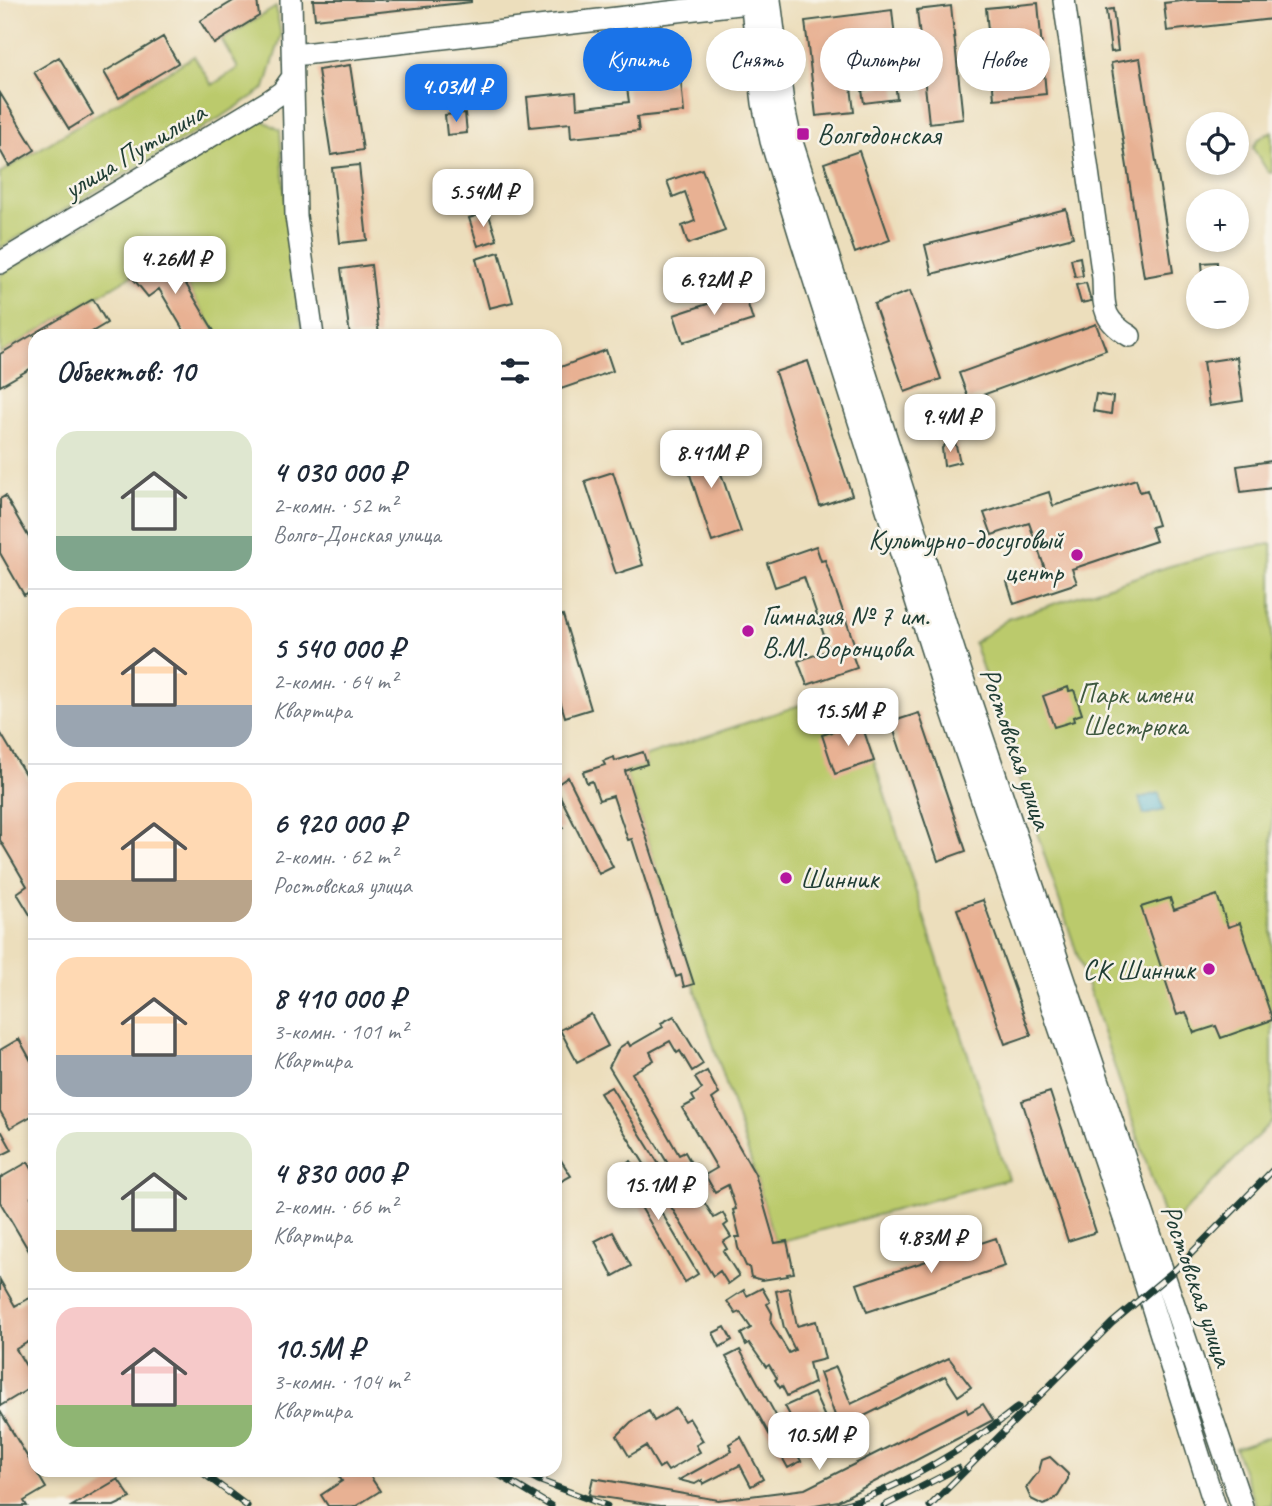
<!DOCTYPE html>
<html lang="ru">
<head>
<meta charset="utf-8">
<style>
	body { margin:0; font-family:Caveat,sans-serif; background:#f2f2f3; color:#1f2937; height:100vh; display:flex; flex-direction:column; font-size:26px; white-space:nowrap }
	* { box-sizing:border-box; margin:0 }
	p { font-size:23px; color:#747a83 }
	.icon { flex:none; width:38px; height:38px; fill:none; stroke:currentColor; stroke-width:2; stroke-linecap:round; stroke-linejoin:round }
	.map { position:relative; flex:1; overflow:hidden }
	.panel { position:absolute; left:28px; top:329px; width:534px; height:1148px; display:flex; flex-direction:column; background:#fff; border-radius:21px; box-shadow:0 4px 10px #0003 }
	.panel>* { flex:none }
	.hud { position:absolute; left:583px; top:28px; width:583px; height:63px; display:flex; gap:14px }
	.tools { position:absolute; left:1186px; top:112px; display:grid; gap:14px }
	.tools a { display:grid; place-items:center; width:63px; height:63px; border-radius:50%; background:#fff; box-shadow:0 4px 10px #0003; font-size:35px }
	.price { position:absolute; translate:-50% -60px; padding:0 16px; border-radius:14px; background:#fff; color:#222; font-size:23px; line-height:46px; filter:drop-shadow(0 2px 4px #0008) }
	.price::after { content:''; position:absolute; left:50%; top:42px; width:21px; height:16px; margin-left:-10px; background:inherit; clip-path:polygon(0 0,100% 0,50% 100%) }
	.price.selected { background:#1a73e8; color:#fff }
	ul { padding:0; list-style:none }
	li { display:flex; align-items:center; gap:21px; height:175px; padding:0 28px }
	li+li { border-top:2px solid #e0e1e3 }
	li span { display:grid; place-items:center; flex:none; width:196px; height:140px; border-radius:21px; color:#555 }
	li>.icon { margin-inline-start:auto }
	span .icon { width:84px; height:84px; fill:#fffc; stroke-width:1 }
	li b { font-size:30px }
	h2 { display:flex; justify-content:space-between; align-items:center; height:84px; padding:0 28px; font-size:30px }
	.pill { padding:0 24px; border-radius:32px; background:#fff; box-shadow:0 4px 10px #0003; font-size:24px; line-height:63px }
	.pill.selected { background:#1a73e8; color:#fff }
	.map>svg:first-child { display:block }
</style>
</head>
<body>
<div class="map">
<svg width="1272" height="1506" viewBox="0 0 1272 1506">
	<rect width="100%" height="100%" fill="#f7f3e8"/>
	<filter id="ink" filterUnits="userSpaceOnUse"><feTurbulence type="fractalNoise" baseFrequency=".0143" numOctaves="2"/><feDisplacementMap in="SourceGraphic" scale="14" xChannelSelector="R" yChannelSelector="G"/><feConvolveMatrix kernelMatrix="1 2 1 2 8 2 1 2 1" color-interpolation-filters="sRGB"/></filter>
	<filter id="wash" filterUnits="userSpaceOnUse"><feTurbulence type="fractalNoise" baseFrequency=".00686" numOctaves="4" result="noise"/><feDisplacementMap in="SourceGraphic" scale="28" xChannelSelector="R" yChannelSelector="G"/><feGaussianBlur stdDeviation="1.57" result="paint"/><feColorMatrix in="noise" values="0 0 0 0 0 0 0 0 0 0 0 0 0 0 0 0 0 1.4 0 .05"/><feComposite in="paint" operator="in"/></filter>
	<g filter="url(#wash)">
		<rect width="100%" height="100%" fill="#ecdebc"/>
		<path fill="#bbca6c" stroke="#6d8450" stroke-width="2" d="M 276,7 L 281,36 L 265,88 L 226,114 L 0,248 L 0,173 L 194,56 L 212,85 L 238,68 L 222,40 Z
			M 262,120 L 280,130 L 286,209 L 303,336 L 217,336 L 168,254 L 0,354 L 0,275 Z
			M 1272,131 L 1272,173 L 1268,172 L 1253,148 L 1257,140 Z
			M 1272,544 L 1272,1121 L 1168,1228 L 974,643 L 1008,619 L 1170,566 L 1231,550 Z
			M 848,689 L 874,761 L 1008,1179 L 775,1243 L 755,1174 L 625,771 L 646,764 L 644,757 Z
			M 1272,1436 L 1272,1506 L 1256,1506 L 1235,1448 Z"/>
		<path fill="#52b5d0" stroke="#387982" stroke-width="2" d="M 1159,793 L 1164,810 L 1144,815 L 1139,798 Z"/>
		<g id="blocks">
			<path fill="#e8b193" d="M 235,0 L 257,0 L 259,16 L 214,44 L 200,21 Z
				M 313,0 L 471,0 L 471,2 L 315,19 Z
				M 1190,0 L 1272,0 L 1272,19 L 1167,31 L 1164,3 Z
				M 1038,3 L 1046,94 L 994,99 L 986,8 Z
				M 951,6 L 963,119 L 929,123 L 917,10 Z
				M 1113,9 L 1118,51 L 1111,52 L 1106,10 Z
				M 892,10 L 896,48 L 863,52 L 863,49 L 842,51 L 845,79 L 850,78 L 854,112 L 816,116 L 805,21 Z
				M 163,37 L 178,63 L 119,98 L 104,72 Z
				M 59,57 L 93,114 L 69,129 L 34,72 Z
				M 1140,58 L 1173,272 L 1144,277 L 1111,63 Z
				M 350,65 L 363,150 L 331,155 L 318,70 Z
				M 893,65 L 897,99 L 864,103 L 862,90 L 881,87 L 878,67 Z
				M 681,82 L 684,112 L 637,117 L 639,131 L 571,138 L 570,123 L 530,127 L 527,97 L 576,92 L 577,108 L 629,102 L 627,88 Z
				M 0,93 L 35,150 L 9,166 L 0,150 Z
				M 465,113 L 467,133 L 447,135 L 445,115 Z
				M 859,151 L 890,240 L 855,253 L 824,163 Z
				M 359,165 L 367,240 L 340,243 L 332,168 Z
				M 702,169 L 725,231 L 688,244 L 682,226 L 695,221 L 685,192 L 673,197 L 667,181 Z
				M 1066,209 L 1073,237 L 932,274 L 925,245 Z
				M 488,212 L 497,240 L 478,246 L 469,218 Z
				M 499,252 L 513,302 L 489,308 L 476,259 Z
				M 168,254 L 217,336 L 187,336 L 159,289 L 148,297 L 131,276 Z
				M 1080,257 L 1083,276 L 1075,277 L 1071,259 Z
				M 1217,262 L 1217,273 L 1203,274 L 1202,263 Z
				M 371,265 L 379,336 L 350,336 L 341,269 Z
				M 1086,283 L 1091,301 L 1081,303 L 1076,285 Z
				M 910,291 L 941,379 L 905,392 L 874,304 Z
				M 744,292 L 753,320 L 683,342 L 674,315 Z
				M 93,299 L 107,323 L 85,336 L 35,336 L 35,366 L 0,386 L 0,354 Z
				M 1096,324 L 1106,350 L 969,400 L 959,373 Z
				M 606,350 L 613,371 L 561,389 L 555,369 Z
				M 1237,357 L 1243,401 L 1209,406 L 1203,362 Z
				M 808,361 L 852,495 L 820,506 L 775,372 Z
				M 1096,394 L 1113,397 L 1111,414 L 1093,411 Z
				M 709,438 L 741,532 L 712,542 L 681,447 Z
				M 955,442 L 960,462 L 944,466 L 942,448 L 947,443 Z
				M 1272,461 L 1272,488 L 1241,492 L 1237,466 Z
				M 613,472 L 643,565 L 616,574 L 585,481 Z
				M 1136,479 L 1140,492 L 1147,490 L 1158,525 L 1151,527 L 1156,541 L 1072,569 L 1077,583 L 1014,604 L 1007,582 L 1045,569 L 1029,523 L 992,535 L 984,513 L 1049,492 L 1053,506 Z
				M 5,496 L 35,548 L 35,589 L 24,595 L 0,553 L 0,499 Z
				M 816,546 L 821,561 L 825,560 L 857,652 L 852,654 L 857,668 L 807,685 L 798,661 L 829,650 L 804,577 L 775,587 L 767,563 Z
				M 563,615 L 591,709 L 565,717 L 555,683 L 555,617 Z
				M 1068,687 L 1069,691 L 1074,690 L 1082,714 L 1073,717 L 1074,721 L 1054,727 L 1043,696 Z
				M 919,713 L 966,851 L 938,861 L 891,722 Z
				M 861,722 L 874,761 L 835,774 L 822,735 Z
				M 0,732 L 35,791 L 35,923 L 17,893 L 27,886 L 0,840 Z
				M 643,752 L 647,764 L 625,771 L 694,984 L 684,987 L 681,975 L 676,977 L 632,839 L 628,840 L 613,796 L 599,800 L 592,781 L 587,783 L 583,772 L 605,765 L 603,761 L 614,757 L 615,761 Z
				M 568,777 L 613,867 L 599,874 L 555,786 Z
				M 555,811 L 563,828 L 555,832 Z
				M 1217,895 L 1228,927 L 1240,923 L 1272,1018 L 1272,1020 L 1221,1038 L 1216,1026 L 1194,1033 L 1186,1012 L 1177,1015 L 1141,907 L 1170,898 L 1174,910 Z
				M 983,900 L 1031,1035 L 1005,1044 L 957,909 Z
				M 591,1014 L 608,1046 L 577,1062 L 560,1030 Z
				M 674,1016 L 703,1064 L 692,1071 L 680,1051 L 677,1053 L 670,1041 L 650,1052 L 654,1060 L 632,1073 L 679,1155 L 685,1152 L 701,1181 L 694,1186 L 714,1218 L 723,1213 L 728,1223 L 724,1226 L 731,1237 L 723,1242 L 727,1249 L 723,1251 L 739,1276 L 728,1284 L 720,1271 L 713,1276 L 670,1205 L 687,1195 L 609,1067 L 619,1048 L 628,1042 L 630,1046 L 663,1027 L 661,1023 Z
				M 19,1039 L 35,1068 L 35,1114 L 10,1128 L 0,1111 L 0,1050 Z
				M 707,1071 L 719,1094 L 712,1099 L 755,1174 L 775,1243 L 787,1241 L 794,1273 L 787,1274 L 788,1276 L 762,1280 L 751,1277 L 749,1267 L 746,1266 L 738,1248 L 736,1237 L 740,1237 L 733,1210 L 736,1209 L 728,1185 L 715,1192 L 705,1175 L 717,1168 L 682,1108 L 695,1101 L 692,1096 L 702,1089 L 695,1078 Z
				M 611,1087 L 673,1187 L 663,1194 L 600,1093 Z
				M 1050,1092 L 1096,1232 L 1068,1241 L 1022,1101 Z
				M 2,1132 L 12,1150 L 0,1156 L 0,1133 Z
				M 557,1154 L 571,1176 L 560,1182 L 555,1173 L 555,1155 Z
				M 631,1161 L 698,1274 L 685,1282 L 618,1168 Z
				M 28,1162 L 35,1174 L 35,1195 L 31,1197 L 35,1204 L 35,1261 L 0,1202 L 0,1178 Z
				M 613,1232 L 631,1266 L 613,1276 L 595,1241 Z
				M 996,1238 L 1005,1266 L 867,1312 L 857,1284 Z
				M 0,1280 L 15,1306 L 35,1295 L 35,1338 L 16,1349 L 35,1381 L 35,1385 L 0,1406 Z
				M 762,1288 L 770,1302 L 767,1304 L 772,1313 L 771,1323 L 789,1353 L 795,1350 L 784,1328 L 776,1291 L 789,1288 L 797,1326 L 816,1321 L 825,1359 L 809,1363 L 814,1383 L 787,1396 L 782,1386 L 780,1388 L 775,1380 L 777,1378 L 769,1365 L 766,1367 L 749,1343 L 746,1345 L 741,1334 L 751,1328 L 740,1312 L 736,1314 L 727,1301 L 744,1290 L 747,1296 Z
				M 725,1327 L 732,1340 L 720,1347 L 713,1333 Z
				M 740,1350 L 801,1461 L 788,1468 L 726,1357 Z
				M 949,1358 L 971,1387 L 958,1396 L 945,1376 L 860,1418 L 864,1428 L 843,1438 L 820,1373 L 836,1367 L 851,1404 Z
				M 814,1393 L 837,1444 L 811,1456 L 785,1406 Z
				M 983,1404 L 993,1420 L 838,1501 L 809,1506 L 660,1506 L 589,1495 L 593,1478 L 718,1500 L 805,1489 L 966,1408 L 968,1413 Z
				M 676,1408 L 684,1421 L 689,1418 L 703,1441 L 696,1445 L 700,1452 L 668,1471 L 664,1465 L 659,1468 L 646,1446 L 629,1456 L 617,1436 L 631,1422 L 649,1411 L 654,1421 Z
				M 0,1411 L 46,1488 L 24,1501 L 27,1506 L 0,1506 Z
				M 741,1437 L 763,1479 L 751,1486 L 740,1465 L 703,1484 L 702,1480 L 695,1484 L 679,1480 L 732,1451 L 729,1444 Z
				M 1050,1457 L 1068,1474 L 1068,1479 L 1058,1496 L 1049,1503 L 1043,1505 L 1031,1499 L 1026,1488 L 1039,1471 L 1042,1460 Z
				M 345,1470 L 366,1470 L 380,1491 L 356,1506 L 328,1506 L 321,1495 L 342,1481 L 338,1475 Z
				M 118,1479 L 131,1498 L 114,1506 L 72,1506 Z"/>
		</g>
	</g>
	<g filter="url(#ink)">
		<use href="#blocks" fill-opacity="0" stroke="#3e5548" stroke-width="2"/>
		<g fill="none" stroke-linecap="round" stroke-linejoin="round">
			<defs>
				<path id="minor" d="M 291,0 L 296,216 L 313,336
					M 751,0 L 763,103 L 771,141 L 800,236 L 942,682 L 1130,1236 L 1215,1506
					M 770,0 L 783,103 L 790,136 L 966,688 L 1242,1506
					M 1064,0 L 1103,278 C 1104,308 1102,320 1130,336
					M 294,55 L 765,1
					M 0,263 L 269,101 L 282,92 L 292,78"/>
			</defs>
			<use href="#minor" stroke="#3e5548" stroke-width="24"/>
			<use href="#minor" stroke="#fff" stroke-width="21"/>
			<defs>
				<path id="rail" d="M 199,1470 L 247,1506
					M 491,1470 L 551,1506
					M 519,1470 L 538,1480 L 607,1506
					M 838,1506 C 896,1492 971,1445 1018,1407
					M 884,1506 L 958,1468
					M 930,1506 L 1112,1323 L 1176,1269 L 1272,1171"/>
			</defs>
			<use href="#rail" stroke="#1f3d34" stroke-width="7"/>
			<use href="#rail" stroke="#f7f3e8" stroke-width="4.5" stroke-dasharray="13" stroke-linecap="butt"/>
		</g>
	</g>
	<g fill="#b5179e" stroke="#f7f3e8" stroke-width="2.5">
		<rect x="796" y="127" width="14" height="14" rx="3.5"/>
		<circle cx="1077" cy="555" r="7"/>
		<circle cx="748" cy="631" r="7"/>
		<circle cx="786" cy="878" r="7"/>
		<circle cx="1209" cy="969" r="7"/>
	</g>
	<g text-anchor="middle" stroke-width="5" stroke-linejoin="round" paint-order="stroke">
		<g font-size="28" fill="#1f3d34" stroke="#f7f3e8" text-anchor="start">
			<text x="817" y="144">Волгодонская</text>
			<text x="1063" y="549" text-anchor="end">Культурно-досуговый<tspan x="1063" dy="32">центр</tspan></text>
			<text x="762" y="625">Гимназия № 7 им.<tspan x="762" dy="32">В.М. Воронцова</tspan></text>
			<text x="800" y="888">Шинник</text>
			<text x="1195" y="979" text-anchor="end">СК Шинник</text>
		</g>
		<g font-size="28" fill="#1f3d34" stroke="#f7f3e8">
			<text transform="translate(134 150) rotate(-31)" y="10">улица Путилина</text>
			<text transform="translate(1017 748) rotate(71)" y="10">Ростовская улица</text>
			<text transform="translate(1198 1285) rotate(71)" y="10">Ростовская улица</text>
		</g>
		<g font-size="28" fill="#3e593f" stroke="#f7f3e8">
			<text x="1135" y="703">Парк имени<tspan x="1135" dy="32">Шестрюка</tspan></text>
		</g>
	</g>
</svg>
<div class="tools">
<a><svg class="icon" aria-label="locate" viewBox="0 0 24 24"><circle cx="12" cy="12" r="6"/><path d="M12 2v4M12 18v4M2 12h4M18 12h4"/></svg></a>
<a>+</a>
<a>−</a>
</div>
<b class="price selected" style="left:456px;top:124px">4.03M ₽</b>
<b class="price" style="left:483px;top:229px">5.54M ₽</b>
<b class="price" style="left:175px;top:296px">4.26M ₽</b>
<b class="price" style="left:714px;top:317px">6.92M ₽</b>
<b class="price" style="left:950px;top:454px">9.4M ₽</b>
<b class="price" style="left:711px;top:490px">8.41M ₽</b>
<b class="price" style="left:848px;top:748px">15.5M ₽</b>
<b class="price" style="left:658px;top:1222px">15.1M ₽</b>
<b class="price" style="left:931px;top:1275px">4.83M ₽</b>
<b class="price" style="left:819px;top:1472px">10.5M ₽</b>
<div class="hud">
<a class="pill selected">Купить</a>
<a class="pill">Снять</a>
<a class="pill">Фильтры</a>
<a class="pill">Новое</a>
</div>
<section class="panel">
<h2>Объектов: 10<svg class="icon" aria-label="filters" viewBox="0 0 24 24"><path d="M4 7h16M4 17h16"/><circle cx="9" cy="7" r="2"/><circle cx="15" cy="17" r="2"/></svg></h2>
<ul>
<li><span style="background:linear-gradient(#dfe7d0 75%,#7fa58c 0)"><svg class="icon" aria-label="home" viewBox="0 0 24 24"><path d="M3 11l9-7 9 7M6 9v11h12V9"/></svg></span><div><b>4 030 000 ₽</b><p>2-комн. · 52 m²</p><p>Волго-Донская улица</p></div></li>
<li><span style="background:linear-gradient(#ffd9b3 70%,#9aa5b1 0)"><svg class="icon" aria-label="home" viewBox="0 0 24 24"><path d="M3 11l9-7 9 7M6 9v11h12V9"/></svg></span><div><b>5 540 000 ₽</b><p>2-комн. · 64 m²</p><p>Квартира</p></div></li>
<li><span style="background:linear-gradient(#ffd9b3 70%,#b9a48a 0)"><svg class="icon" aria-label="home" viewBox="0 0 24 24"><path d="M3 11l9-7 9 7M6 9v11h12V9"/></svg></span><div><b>6 920 000 ₽</b><p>2-комн. · 62 m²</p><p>Ростовская улица</p></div></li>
<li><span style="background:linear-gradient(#ffd9b3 70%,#9aa5b1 0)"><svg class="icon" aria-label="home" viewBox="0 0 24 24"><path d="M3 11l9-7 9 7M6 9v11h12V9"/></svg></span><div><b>8 410 000 ₽</b><p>3-комн. · 101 m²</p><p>Квартира</p></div></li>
<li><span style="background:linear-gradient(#dfe7d0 70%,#c2b280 0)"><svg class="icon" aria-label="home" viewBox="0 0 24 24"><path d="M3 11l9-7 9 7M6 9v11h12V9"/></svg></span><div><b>4 830 000 ₽</b><p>2-комн. · 66 m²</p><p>Квартира</p></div></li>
<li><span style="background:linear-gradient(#f6c9c9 70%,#8fb573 0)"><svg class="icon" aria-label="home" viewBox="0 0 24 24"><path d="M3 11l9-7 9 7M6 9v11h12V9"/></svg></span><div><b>10.5M ₽</b><p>3-комн. · 104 m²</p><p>Квартира</p></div></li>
</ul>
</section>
</div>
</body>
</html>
